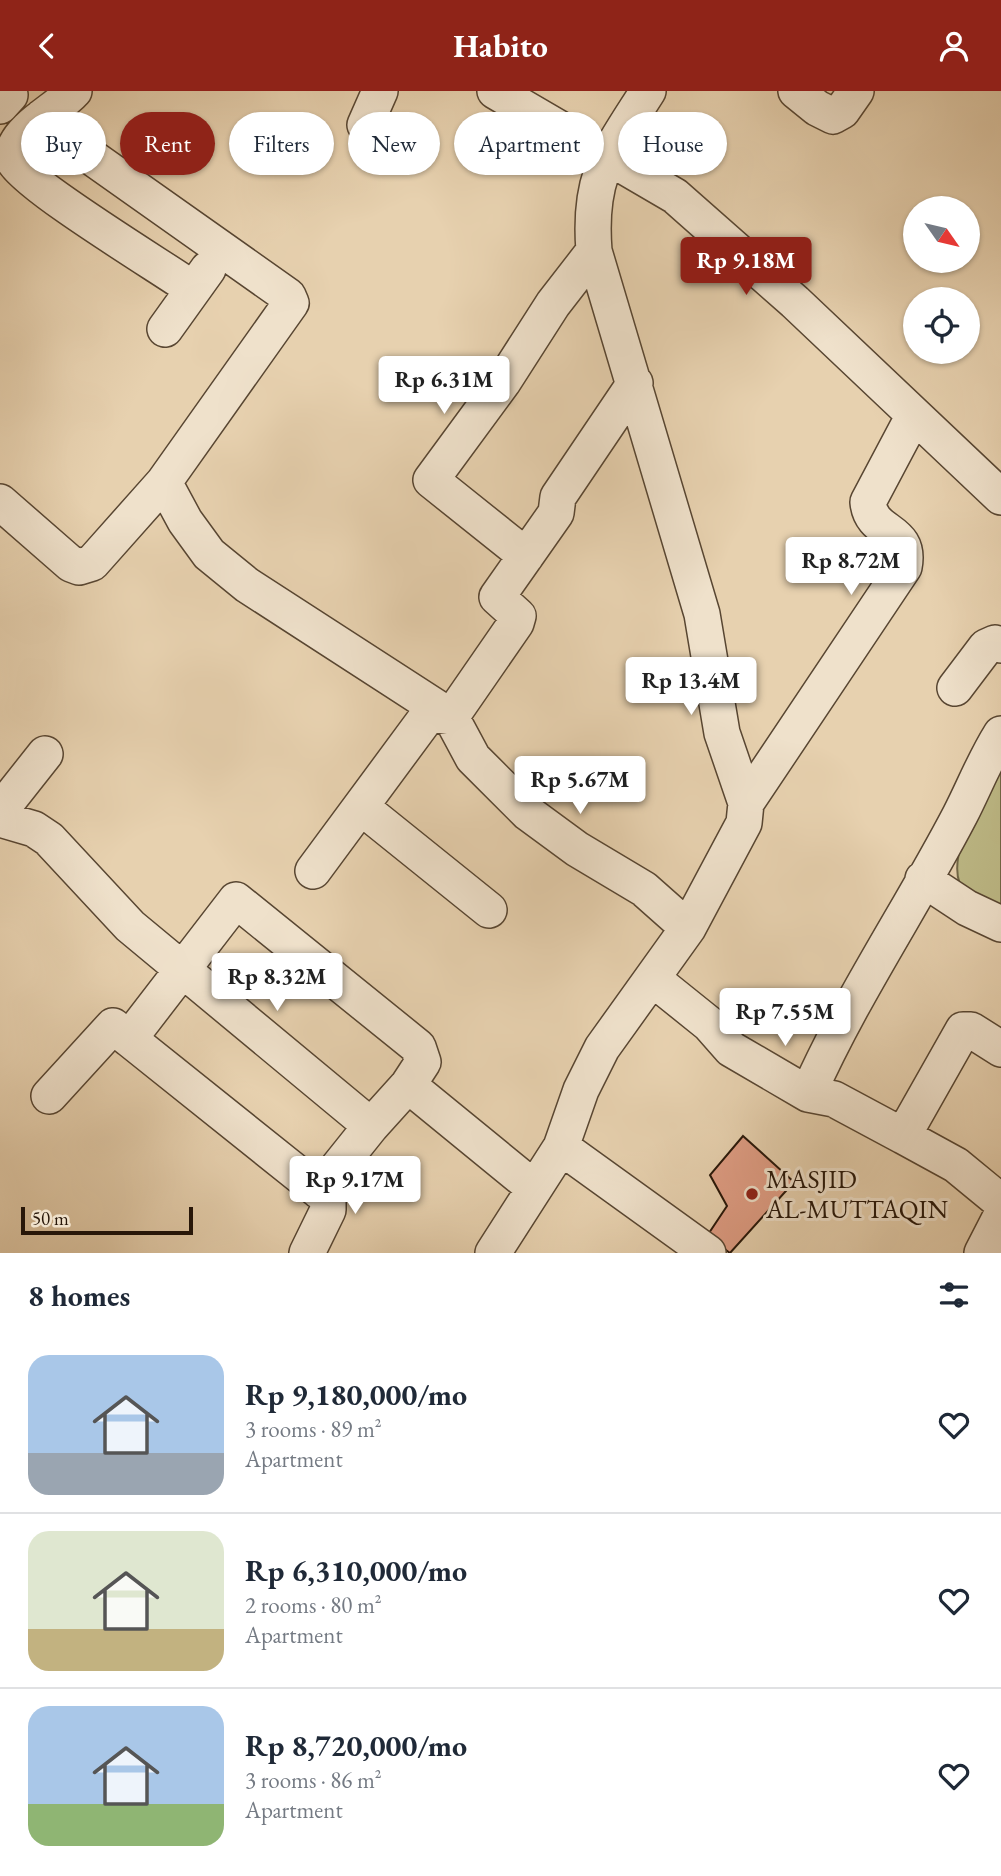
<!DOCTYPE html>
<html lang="en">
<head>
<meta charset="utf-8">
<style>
	body { margin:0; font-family:"EB Garamond",serif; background:#f6f6f7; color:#1f2937; height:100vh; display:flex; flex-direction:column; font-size:26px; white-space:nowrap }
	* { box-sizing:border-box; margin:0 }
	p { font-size:23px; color:#747a83 }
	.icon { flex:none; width:38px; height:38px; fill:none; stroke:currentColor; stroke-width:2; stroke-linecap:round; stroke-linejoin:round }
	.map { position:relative; height:1162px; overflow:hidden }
	.drawer { display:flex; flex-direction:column; background:#fff; flex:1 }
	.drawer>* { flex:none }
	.banner { position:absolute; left:21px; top:21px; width:959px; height:63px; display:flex; gap:14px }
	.needle { width:46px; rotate:124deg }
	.buttons { position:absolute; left:903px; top:105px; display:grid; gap:14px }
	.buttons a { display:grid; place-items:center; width:77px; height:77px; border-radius:50%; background:#fff; box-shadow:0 2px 5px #0004; font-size:35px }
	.scale { position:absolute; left:21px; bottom:18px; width:172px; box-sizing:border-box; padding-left:7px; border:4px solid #281709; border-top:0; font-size:19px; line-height:24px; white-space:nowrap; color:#281709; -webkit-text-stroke:5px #efe1cb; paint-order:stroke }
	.price { position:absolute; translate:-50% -60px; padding:0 16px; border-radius:7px; background:#fff; color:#222; font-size:23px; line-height:46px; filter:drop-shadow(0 2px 4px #0008) }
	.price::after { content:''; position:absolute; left:50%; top:42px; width:21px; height:16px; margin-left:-10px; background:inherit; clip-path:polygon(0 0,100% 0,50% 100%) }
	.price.selected { background:#8f2418; color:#fff }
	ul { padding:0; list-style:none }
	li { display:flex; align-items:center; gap:21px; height:175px; padding:0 28px }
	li+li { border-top:2px solid #e0e1e3 }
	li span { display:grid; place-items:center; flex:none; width:196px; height:140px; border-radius:21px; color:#555 }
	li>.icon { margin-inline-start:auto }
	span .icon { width:84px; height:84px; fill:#fffc; stroke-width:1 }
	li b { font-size:30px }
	h2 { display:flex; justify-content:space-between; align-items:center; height:84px; padding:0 28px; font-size:30px }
	.pill { padding:0 24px; border-radius:32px; background:#fff; box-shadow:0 2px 5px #0004; font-size:24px; line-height:63px }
	.pill.selected { background:#8f2418; color:#fff }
	header { display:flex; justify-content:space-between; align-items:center; height:91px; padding:0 28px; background:#8f2418; color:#fff; font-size:32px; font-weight:700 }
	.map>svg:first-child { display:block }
</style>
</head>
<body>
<header><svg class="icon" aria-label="back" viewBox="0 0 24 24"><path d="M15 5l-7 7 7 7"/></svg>Habito<svg class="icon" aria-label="person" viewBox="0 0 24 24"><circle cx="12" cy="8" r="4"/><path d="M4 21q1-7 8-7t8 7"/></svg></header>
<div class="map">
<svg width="1001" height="1162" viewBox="0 0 1001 1162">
	<rect width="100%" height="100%" fill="#e7d1af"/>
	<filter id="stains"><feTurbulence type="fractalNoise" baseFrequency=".00286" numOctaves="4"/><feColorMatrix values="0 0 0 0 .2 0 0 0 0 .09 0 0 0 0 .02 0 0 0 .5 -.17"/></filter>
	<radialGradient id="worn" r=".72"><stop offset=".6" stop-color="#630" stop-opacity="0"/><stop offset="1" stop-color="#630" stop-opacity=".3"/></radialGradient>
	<path fill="#bdb986" stroke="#726848" stroke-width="2" d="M 1001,665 L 1001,820 C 991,815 976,810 967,803 C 936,776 987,695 1001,665 Z"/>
	<path fill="#df9d84" stroke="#281709" stroke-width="2" d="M 743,1045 L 794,1091 L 730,1162 L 707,1145 L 727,1115 L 710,1084 Z"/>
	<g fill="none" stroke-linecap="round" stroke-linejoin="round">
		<defs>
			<path id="minor" d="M 74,0 C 59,17 20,36 14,59 C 12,63 12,65 14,70 C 25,93 158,174 187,194
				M 495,0 L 675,105 L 795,211 L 1001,406
				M 796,0 L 817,17 L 833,25 L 842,20 L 856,0
				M 0,15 L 10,4
				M 365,34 L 380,0
				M 165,238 L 208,178
				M 164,391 L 185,430 L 209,463 L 247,494 L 451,626 L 473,667 L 528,722 L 577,758 L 644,798 L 688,837
				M 0,411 L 71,473 L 79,476 L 92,472 L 164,391 L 291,212 L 288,205 L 80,58 L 42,26
				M 526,465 L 431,389 L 503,291 L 553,213 L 594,160
				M 955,597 L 986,556 L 995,552 L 1001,554
				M 746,712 L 904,476 C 912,436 871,445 868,411 L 913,326
				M 361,716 L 489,819
				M 0,720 L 45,663
				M 0,728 L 34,738 L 49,748 L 130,835 L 371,1035 L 408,994 L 534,1097
				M 313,780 L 429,623 L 451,626 L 516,532 L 518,525 L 497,506 L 556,422 L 558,406 L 635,292
				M 923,788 L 967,817 L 1001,833
				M 653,888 L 709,933 L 731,958 L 808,1003 L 834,1008 L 903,1045
				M 129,948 L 236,809 L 418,956 L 423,971 L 408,994
				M 1001,958 L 971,939 L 963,939 L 903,1045 L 956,1074 L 1001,1111
				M 808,1003 C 851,906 911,818 960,724 C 974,697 984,670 1001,643
				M 49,1005 L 113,935 L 328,1107 L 328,1119 L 307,1162
				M 561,1056 L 708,1162
				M 319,1100 L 371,1035
				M 493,1162 L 561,1056 L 581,999 L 602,957 L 688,837 L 744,732 L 746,712 L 722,642 L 702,523 L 594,160 C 588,84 609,62 648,0
				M 982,1162 L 1001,1125"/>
		</defs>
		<use href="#minor" stroke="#584632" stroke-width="38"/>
		<use href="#minor" stroke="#efe1cb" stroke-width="35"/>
	</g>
	<circle fill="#8f2418" stroke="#efe1cb" stroke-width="2.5" cx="752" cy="1103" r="7"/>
	<g text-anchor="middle" stroke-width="6" stroke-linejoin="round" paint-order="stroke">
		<g font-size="26" fill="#281709" stroke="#efe1cb" text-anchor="start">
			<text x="766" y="1097">MASJID<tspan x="766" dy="30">AL-MUTTAQIN</tspan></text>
		</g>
	</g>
	<rect width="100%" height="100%" filter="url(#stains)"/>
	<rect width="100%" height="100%" fill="url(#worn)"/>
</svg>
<div class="buttons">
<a><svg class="needle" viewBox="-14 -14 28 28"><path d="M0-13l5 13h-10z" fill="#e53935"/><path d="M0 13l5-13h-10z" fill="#747a83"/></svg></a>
<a><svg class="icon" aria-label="locate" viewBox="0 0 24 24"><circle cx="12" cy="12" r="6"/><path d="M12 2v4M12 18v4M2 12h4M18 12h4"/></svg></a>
</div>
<div class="scale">50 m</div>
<b class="price selected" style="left:746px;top:206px">Rp 9.18M</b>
<b class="price" style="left:444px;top:325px">Rp 6.31M</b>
<b class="price" style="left:851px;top:506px">Rp 8.72M</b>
<b class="price" style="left:691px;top:626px">Rp 13.4M</b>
<b class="price" style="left:580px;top:725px">Rp 5.67M</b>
<b class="price" style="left:277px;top:922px">Rp 8.32M</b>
<b class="price" style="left:785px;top:957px">Rp 7.55M</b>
<b class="price" style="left:355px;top:1125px">Rp 9.17M</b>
<div class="banner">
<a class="pill">Buy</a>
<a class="pill selected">Rent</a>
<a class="pill">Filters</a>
<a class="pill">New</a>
<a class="pill">Apartment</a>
<a class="pill">House</a>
</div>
</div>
<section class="drawer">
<h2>8 homes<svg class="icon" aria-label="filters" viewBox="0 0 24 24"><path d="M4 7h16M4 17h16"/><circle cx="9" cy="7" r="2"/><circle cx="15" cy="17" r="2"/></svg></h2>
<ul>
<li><span style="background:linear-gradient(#a9c7e8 70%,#9aa5b1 0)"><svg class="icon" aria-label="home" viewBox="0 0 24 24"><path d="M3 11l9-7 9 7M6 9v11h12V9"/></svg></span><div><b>Rp 9,180,000/mo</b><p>3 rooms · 89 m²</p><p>Apartment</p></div><svg class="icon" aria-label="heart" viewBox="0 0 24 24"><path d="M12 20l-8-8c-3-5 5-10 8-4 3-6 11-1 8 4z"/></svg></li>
<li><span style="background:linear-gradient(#dfe7d0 70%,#c2b280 0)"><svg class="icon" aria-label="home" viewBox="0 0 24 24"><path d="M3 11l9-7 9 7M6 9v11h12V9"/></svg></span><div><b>Rp 6,310,000/mo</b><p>2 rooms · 80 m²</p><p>Apartment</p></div><svg class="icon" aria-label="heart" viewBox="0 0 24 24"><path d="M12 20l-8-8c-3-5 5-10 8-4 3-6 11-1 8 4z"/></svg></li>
<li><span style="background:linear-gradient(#a9c7e8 70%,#8fb573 0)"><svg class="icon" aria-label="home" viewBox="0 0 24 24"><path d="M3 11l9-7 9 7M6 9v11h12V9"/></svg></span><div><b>Rp 8,720,000/mo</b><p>3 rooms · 86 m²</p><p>Apartment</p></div><svg class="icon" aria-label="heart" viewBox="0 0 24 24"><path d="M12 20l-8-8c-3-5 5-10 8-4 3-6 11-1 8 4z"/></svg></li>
</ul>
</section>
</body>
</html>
